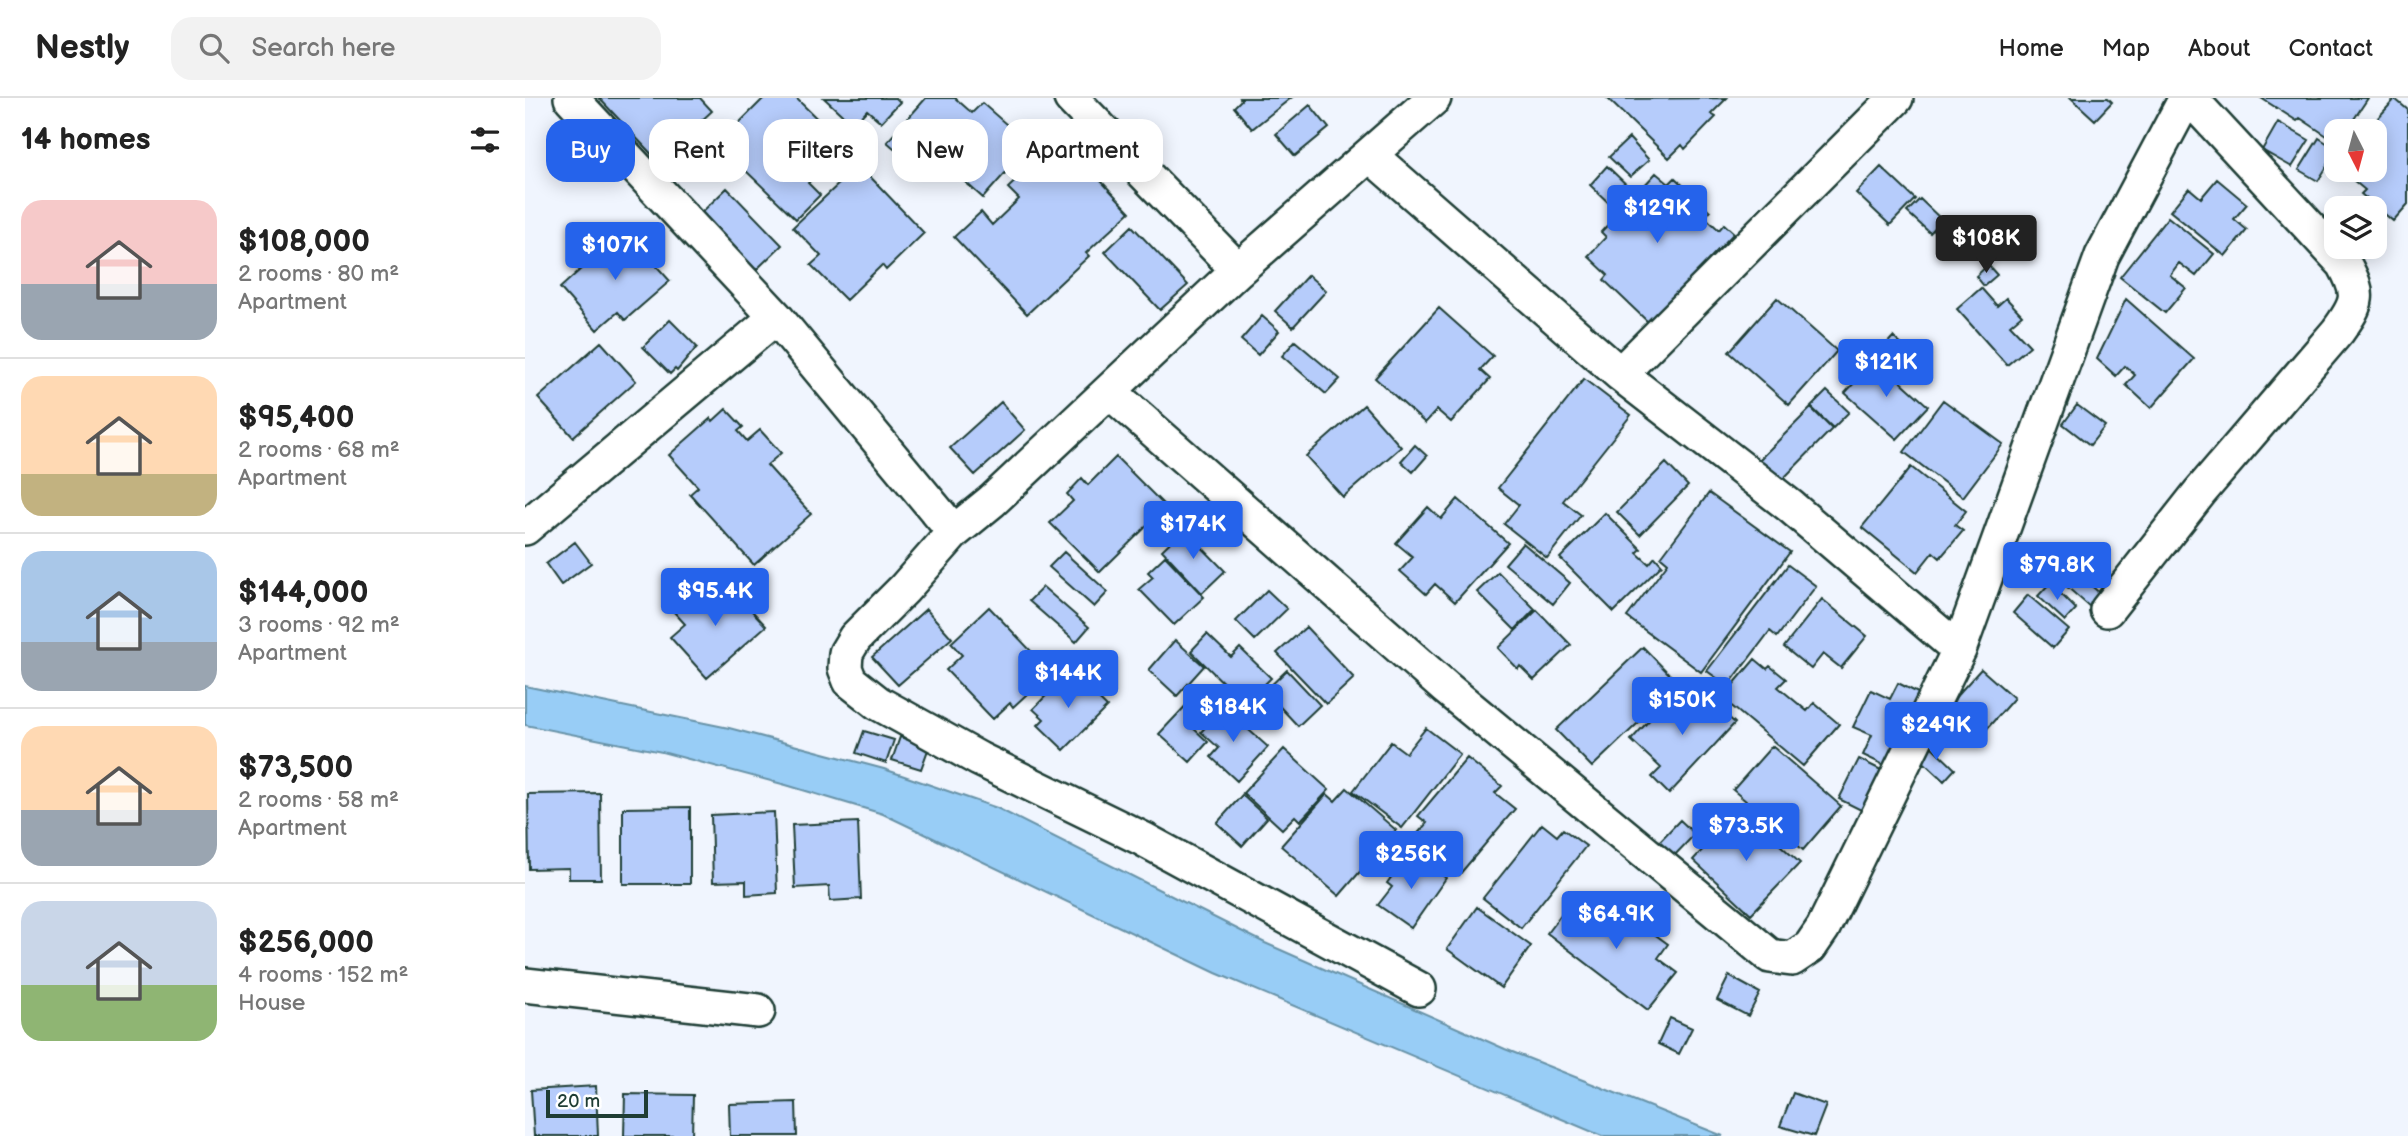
<!DOCTYPE html>
<html lang="en">
<head>
<meta charset="utf-8">
<style>
	body { margin:0; font-family:"Balsamiq Sans",sans-serif; background:#f2f2f2; color:#222; height:100vh; display:flex; flex-direction:column; font-size:26px; white-space:nowrap }
	* { box-sizing:border-box; margin:0 }
	p { font-size:23px; color:#767676 }
	.icon { flex:none; width:38px; height:38px; fill:none; stroke:currentColor; stroke-width:2; stroke-linecap:round; stroke-linejoin:round }
	.map { position:relative; flex:1; overflow:hidden }
	.details { display:flex; flex-direction:column; background:#fff; width:525px }
	.details>* { flex:none }
	.top-card { position:absolute; left:21px; top:21px; width:665px; height:63px; display:flex; gap:14px }
	.needle { width:46px; rotate:174deg }
	.fabs { position:absolute; left:1799px; top:21px; display:grid; gap:14px }
	.fabs a { display:grid; place-items:center; width:63px; height:63px; border-radius:14px; background:#fff; box-shadow:0 4px 18px #0003; font-size:35px }
	.scale { position:absolute; left:21px; bottom:18px; width:102px; box-sizing:border-box; padding-left:7px; border:4px solid #1f3d34; border-top:0; font-size:19px; line-height:24px; white-space:nowrap; color:#1f3d34; -webkit-text-stroke:5px #fff; paint-order:stroke }
	.price { position:absolute; translate:-50% -60px; padding:0 16px; border-radius:7px; background:#2563eb; color:#fff; font-size:23px; line-height:46px; filter:drop-shadow(0 2px 4px #0008) }
	.price::after { content:''; position:absolute; left:50%; top:42px; width:21px; height:16px; margin-left:-10px; background:inherit; clip-path:polygon(0 0,100% 0,50% 100%) }
	.price.selected { background:#222; color:#fff }
	ul { padding:0; list-style:none }
	li { display:flex; align-items:center; gap:21px; height:175px; padding:0 21px }
	li+li { border-top:2px solid #e0e0e0 }
	li span { display:grid; place-items:center; flex:none; width:196px; height:140px; border-radius:21px; color:#555 }
	li>.icon { margin-inline-start:auto }
	span .icon { width:84px; height:84px; fill:#fffc; stroke-width:1 }
	li b { font-size:30px }
	h2 { display:flex; justify-content:space-between; align-items:center; height:84px; padding:0 21px; font-size:30px }
	.pill { padding:0 24px; border-radius:21px; background:#fff; box-shadow:0 4px 18px #0003; font-size:24px; line-height:63px }
	.pill.selected { background:#2563eb; color:#fff }
	header { display:flex; align-items:center; gap:42px; box-sizing:border-box; height:98px; padding:0 35px; background:#fff; border-bottom:2px solid #e0e0e0 }
	header strong { font-size:33px }
	nav { display:flex; gap:38px; margin-inline-start:auto; font-size:24px }
	.search { width:490px; height:63px; background:#f2f2f2; display:flex; align-items:center; gap:18px; box-sizing:border-box; padding:0 24px; border-radius:21px; color:#767676; font-size:26px }
	main { display:flex; flex:1; min-height:0 }
	.map>svg:first-child { display:block }
</style>
</head>
<body>
<header>
<strong>Nestly</strong>
<div class="search"><svg class="icon" aria-label="search" viewBox="0 0 24 24"><circle cx="10" cy="10" r="6"/><path d="M15 15l6 6"/></svg>Search here</div>
<nav><a>Home</a><a>Map</a><a>About</a><a>Contact</a></nav>
</header>
<main>
<section class="details">
<h2>14 homes<svg class="icon" aria-label="filters" viewBox="0 0 24 24"><path d="M4 7h16M4 17h16"/><circle cx="9" cy="7" r="2"/><circle cx="15" cy="17" r="2"/></svg></h2>
<ul>
<li><span style="background:linear-gradient(#f6c9c9 60%,#9aa5b1 0)"><svg class="icon" aria-label="home" viewBox="0 0 24 24"><path d="M3 11l9-7 9 7M6 9v11h12V9"/></svg></span><div><b>$108,000</b><p>2 rooms · 80 m²</p><p>Apartment</p></div></li>
<li><span style="background:linear-gradient(#ffd9b3 70%,#c2b280 0)"><svg class="icon" aria-label="home" viewBox="0 0 24 24"><path d="M3 11l9-7 9 7M6 9v11h12V9"/></svg></span><div><b>$95,400</b><p>2 rooms · 68 m²</p><p>Apartment</p></div></li>
<li><span style="background:linear-gradient(#a9c7e8 65%,#9aa5b1 0)"><svg class="icon" aria-label="home" viewBox="0 0 24 24"><path d="M3 11l9-7 9 7M6 9v11h12V9"/></svg></span><div><b>$144,000</b><p>3 rooms · 92 m²</p><p>Apartment</p></div></li>
<li><span style="background:linear-gradient(#ffd9b3 60%,#9aa5b1 0)"><svg class="icon" aria-label="home" viewBox="0 0 24 24"><path d="M3 11l9-7 9 7M6 9v11h12V9"/></svg></span><div><b>$73,500</b><p>2 rooms · 58 m²</p><p>Apartment</p></div></li>
<li><span style="background:linear-gradient(#c9d6e8 60%,#8fb573 0)"><svg class="icon" aria-label="home" viewBox="0 0 24 24"><path d="M3 11l9-7 9 7M6 9v11h12V9"/></svg></span><div><b>$256,000</b><p>4 rooms · 152 m²</p><p>House</p></div></li>
</ul>
</section>
<div class="map">
<svg width="1883" height="1038" viewBox="0 0 1883 1038">
	<rect width="100%" height="100%" fill="#f0f5fe"/>
	<filter id="ink" filterUnits="userSpaceOnUse"><feTurbulence type="fractalNoise" baseFrequency=".0143" numOctaves="2"/><feDisplacementMap in="SourceGraphic" scale="14" xChannelSelector="R" yChannelSelector="G"/><feConvolveMatrix kernelMatrix="1 2 1 2 8 2 1 2 1" color-interpolation-filters="sRGB"/></filter>
	<g filter="url(#ink)">
		<path fill="#98cdf6" stroke="#6893a8" stroke-width="2" d="M 0,588 L 204,630 L 359,671 L 472,710 L 740,845 L 980,951 L 1198,1038 L 1077,1038 L 691,875 L 358,716 L 261,687 L 137,654 L 0,627 Z"/>
		<path fill="#b6ccfb" stroke="#1f3d34" stroke-width="2" d="M 74,0 L 175,0 L 187,13 L 133,63 Z
			M 239,0 L 271,0 L 320,48 L 283,85 L 295,97 L 271,121 L 193,46 Z
			M 299,0 L 371,0 L 375,4 L 356,24 L 342,12 L 328,27 Z
			M 401,0 L 430,0 L 447,15 L 457,5 L 505,47 L 458,100 L 429,74 L 440,62 L 429,53 L 417,66 L 405,55 L 392,70 L 362,44 Z
			M 715,0 L 766,0 L 727,31 L 709,9 L 716,2 Z
			M 1202,0 L 1186,16 L 1191,19 L 1160,51 L 1157,47 L 1144,60 L 1083,1 Z
			M 1546,0 L 1583,0 L 1587,4 L 1570,22 Z
			M 1736,0 L 1843,0 L 1821,33 L 1811,33 L 1811,44 L 1775,20 L 1772,23 Z
			M 1870,1 L 1883,12 L 1883,106 L 1868,123 L 1836,96 L 1840,92 L 1816,72 L 1850,72 L 1850,33 L 1841,33 Z
			M 785,7 L 804,30 L 770,58 L 751,36 Z
			M 1753,24 L 1784,42 L 1767,69 L 1737,52 Z
			M 536,40 L 605,114 L 561,155 L 564,158 L 502,216 L 429,139 L 456,114 L 467,127 L 494,101 L 483,90 Z
			M 1104,40 L 1124,62 L 1105,79 L 1084,59 Z
			M 1794,40 L 1811,51 L 1811,54 L 1793,83 L 1774,72 Z
			M 334,67 L 399,135 L 361,172 L 357,167 L 321,202 L 286,167 L 296,158 L 268,129 Z
			M 1082,68 L 1108,93 L 1090,111 L 1065,87 Z
			M 1356,69 L 1390,101 L 1365,127 L 1331,95 Z
			M 1131,75 L 1144,86 L 1150,80 L 1185,113 L 1180,119 L 1194,132 L 1199,126 L 1209,135 L 1124,225 L 1079,182 L 1083,177 L 1063,158 L 1081,139 L 1076,134 Z
			M 1692,81 L 1722,106 L 1709,121 L 1722,132 L 1700,158 L 1645,113 L 1664,90 L 1676,100 Z
			M 202,90 L 257,147 L 231,172 L 175,116 Z
			M 1395,101 L 1417,122 L 1405,135 L 1382,114 Z
			M 1643,119 L 1689,156 L 1671,178 L 1654,165 L 1645,177 L 1661,190 L 1640,215 L 1595,179 Z
			M 607,128 L 663,187 L 635,212 L 580,154 Z
			M 99,132 L 145,183 L 100,222 L 93,214 L 72,232 L 35,190 Z
			M 1463,167 L 1472,177 L 1459,188 L 1451,178 Z
			M 783,177 L 801,193 L 768,229 L 750,213 Z
			M 1456,190 L 1472,208 L 1481,200 L 1497,217 L 1485,227 L 1505,248 L 1482,267 L 1432,211 Z
			M 1252,200 L 1312,253 L 1264,307 L 1204,254 Z
			M 1601,201 L 1669,261 L 1626,310 L 1601,287 L 1610,277 L 1600,268 L 1591,278 L 1572,261 Z
			M 914,210 L 968,258 L 955,272 L 965,281 L 926,324 L 912,312 L 900,325 L 850,280 Z
			M 737,218 L 754,233 L 733,257 L 716,242 Z
			M 145,222 L 172,249 L 152,273 L 150,271 L 145,276 L 118,249 Z
			M 1368,239 L 1389,258 L 1375,272 L 1355,253 Z
			M 770,243 L 815,281 L 801,296 L 757,258 Z
			M 76,244 L 111,283 L 48,339 L 13,300 Z
			M 1351,261 L 1403,308 L 1372,341 L 1320,295 Z
			M 1059,281 L 1106,317 L 1038,403 L 1056,417 L 1022,460 L 979,426 L 994,407 L 973,390 Z
			M 1302,293 L 1324,314 L 1308,330 L 1286,309 Z
			M 1418,302 L 1478,346 L 1438,399 L 1379,354 Z
			M 476,304 L 500,332 L 450,377 L 425,350 Z
			M 839,307 L 876,349 L 818,399 L 781,358 Z
			M 1552,307 L 1580,328 L 1565,347 L 1538,326 Z
			M 1286,310 L 1307,331 L 1254,385 L 1232,364 Z
			M 201,311 L 218,329 L 213,333 L 222,343 L 235,332 L 256,355 L 242,367 L 286,416 L 229,467 L 165,396 L 173,389 L 144,357 L 186,320 L 188,323 Z
			M 890,347 L 902,358 L 888,374 L 876,363 Z
			M 591,359 L 641,409 L 575,474 L 525,425 L 548,403 L 542,396 L 557,380 L 563,387 Z
			M 1141,365 L 1163,388 L 1115,437 L 1092,414 Z
			M 1386,369 L 1441,413 L 1430,427 L 1438,433 L 1415,460 L 1408,454 L 1392,474 L 1337,429 Z
			M 1184,395 L 1265,454 L 1176,574 L 1102,519 L 1143,465 L 1136,459 Z
			M 933,401 L 983,445 L 930,504 L 910,486 L 901,496 L 875,473 L 888,459 L 871,445 L 903,409 L 916,421 Z
			M 1080,415 L 1116,451 L 1112,455 L 1124,466 L 1130,459 L 1137,467 L 1089,514 L 1035,460 Z
			M 659,431 L 700,473 L 677,495 L 637,452 Z
			M 50,444 L 66,465 L 36,487 L 21,466 Z
			M 998,445 L 1045,485 L 1028,506 L 980,466 Z
			M 539,454 L 583,494 L 569,509 L 524,469 Z
			M 1528,454 L 1578,498 L 1566,510 L 1517,467 Z
			M 640,458 L 679,499 L 649,527 L 614,491 L 628,479 L 623,474 Z
			M 1263,467 L 1291,488 L 1252,539 L 1245,533 L 1203,588 L 1182,573 Z
			M 973,474 L 1010,511 L 990,532 L 952,494 Z
			M 1525,485 L 1551,511 L 1540,523 L 1513,498 Z
			M 203,487 L 241,528 L 182,580 L 145,539 L 160,526 L 149,514 L 178,489 L 188,501 Z
			M 518,489 L 564,529 L 551,544 L 504,503 Z
			M 742,492 L 762,511 L 730,542 L 711,523 Z
			M 1503,497 L 1544,532 L 1528,550 L 1488,515 Z
			M 1297,501 L 1342,538 L 1316,570 L 1298,556 L 1286,571 L 1259,549 Z
			M 464,509 L 526,574 L 488,609 L 485,605 L 468,621 L 421,572 L 437,557 L 426,545 Z
			M 401,511 L 427,540 L 373,587 L 347,559 Z
			M 1012,512 L 1046,547 L 1009,582 L 995,568 L 993,571 L 973,550 Z
			M 781,529 L 829,580 L 801,606 L 752,555 Z
			M 682,536 L 706,559 L 715,550 L 746,580 L 720,606 L 666,553 Z
			M 650,542 L 679,568 L 652,598 L 624,572 Z
			M 1118,549 L 1154,586 L 1067,669 L 1031,632 Z
			M 1230,561 L 1242,571 L 1245,568 L 1261,581 L 1253,589 L 1282,613 L 1289,605 L 1314,626 L 1278,668 L 1197,600 Z
			M 1456,571 L 1489,600 L 1451,643 L 1417,614 Z
			M 762,572 L 795,607 L 773,628 L 740,593 Z
			M 545,573 L 582,609 L 539,652 L 513,627 L 519,621 L 508,611 Z
			M 1373,585 L 1397,597 L 1363,669 L 1338,657 L 1347,637 L 1328,629 L 1346,592 L 1365,601 Z
			M 1171,590 L 1210,625 L 1144,696 L 1127,679 L 1136,670 L 1106,642 L 1141,604 L 1149,612 Z
			M 668,600 L 682,612 L 666,628 L 683,644 L 665,664 L 634,636 Z
			M 698,609 L 743,649 L 712,683 L 686,659 L 694,650 L 676,634 Z
			M 901,630 L 935,656 L 877,730 L 828,693 L 866,644 L 881,655 Z
			M 339,633 L 369,642 L 361,665 L 331,655 Z
			M 375,639 L 404,649 L 396,671 L 367,662 Z
			M 1404,646 L 1430,671 L 1419,683 L 1392,658 Z
			M 1247,648 L 1316,708 L 1278,752 L 1208,692 Z
			M 759,651 L 804,692 L 775,723 L 770,718 L 757,731 L 718,695 Z
			M 942,660 L 977,688 L 970,695 L 990,711 L 934,777 L 889,740 L 902,725 L 893,718 Z
			M 1334,661 L 1370,679 L 1350,719 L 1314,701 Z
			M 822,690 L 871,732 L 814,798 L 756,748 L 802,696 L 810,703 Z
			M 75,695 L 76,781 L 44,781 L 44,770 L 4,771 L 3,696 Z
			M 717,697 L 742,720 L 717,748 L 692,725 Z
			M 165,709 L 165,786 L 98,786 L 98,710 Z
			M 249,714 L 252,795 L 221,797 L 221,783 L 188,784 L 186,717 Z
			M 1224,719 L 1275,765 L 1226,816 L 1168,762 L 1206,721 L 1214,729 Z
			M 1155,722 L 1170,736 L 1146,761 L 1131,747 Z
			M 333,724 L 336,801 L 305,803 L 304,788 L 270,790 L 267,727 Z
			M 1017,726 L 1032,738 L 1038,731 L 1061,748 L 996,830 L 958,800 Z
			M 881,759 L 895,769 L 899,763 L 921,780 L 886,830 L 853,807 L 867,789 L 862,785 Z
			M 1050,798 L 1095,833 L 1106,819 L 1143,846 L 1133,860 L 1153,875 L 1123,912 L 1022,835 Z
			M 952,809 L 1006,848 L 976,890 L 922,851 Z
			M 1204,878 L 1235,895 L 1223,918 L 1192,902 Z
			M 1145,920 L 1167,930 L 1154,956 L 1133,946 Z
			M 71,988 L 73,1038 L 9,1038 L 6,992 Z
			M 1268,995 L 1301,1007 L 1289,1038 L 1255,1028 Z
			M 100,996 L 168,997 L 167,1038 L 99,1038 Z
			M 271,1004 L 272,1038 L 205,1038 L 204,1006 Z"/>
		<g fill="none" stroke-linecap="round" stroke-linejoin="round">
			<defs>
				<path id="minor" d="M 46,0 L 251,219 L 429,434
					M 546,0 L 713,172
					M 846,58 L 1095,276 L 1265,408 L 1434,552
					M 1095,276 L 1371,0
					M 585,294 L 921,590 L 1245,858 L 1267,861 L 1285,849 L 1298,830 L 1434,552 L 1577,158 L 1661,0
					M 0,430 L 251,219
					M 1582,512 L 1675,394 L 1813,233 C 1834,204 1836,197 1819,166 L 1665,0
					M 0,887 L 233,913
					M 894,891 L 618,741 L 454,661 L 353,605 L 325,583 L 320,570 L 321,555 L 330,540 L 379,491 L 429,434 L 467,403 L 713,172 L 909,0"/>
			</defs>
			<use href="#minor" stroke="#1f3d34" stroke-width="38"/>
			<use href="#minor" stroke="#fff" stroke-width="33"/>
		</g>
	</g>
</svg>
<div class="fabs">
<a><svg class="needle" viewBox="-14 -14 28 28"><path d="M0-13l5 13h-10z" fill="#e53935"/><path d="M0 13l5-13h-10z" fill="#767676"/></svg></a>
<a><svg class="icon" aria-label="layers" viewBox="0 0 24 24"><path d="M12 4l9 5-9 5-9-5zM3 14l9 5 9-5"/></svg></a>
</div>
<div class="scale">20 m</div>
<b class="price" style="left:1132px;top:147px">$129K</b>
<b class="price selected" style="left:1461px;top:177px">$108K</b>
<b class="price" style="left:90px;top:184px">$107K</b>
<b class="price" style="left:1361px;top:301px">$121K</b>
<b class="price" style="left:668px;top:463px">$174K</b>
<b class="price" style="left:1532px;top:504px">$79.8K</b>
<b class="price" style="left:190px;top:530px">$95.4K</b>
<b class="price" style="left:543px;top:612px">$144K</b>
<b class="price" style="left:1157px;top:639px">$150K</b>
<b class="price" style="left:708px;top:646px">$184K</b>
<b class="price" style="left:1411px;top:664px">$249K</b>
<b class="price" style="left:1221px;top:765px">$73.5K</b>
<b class="price" style="left:886px;top:793px">$256K</b>
<b class="price" style="left:1091px;top:853px">$64.9K</b>
<div class="top-card">
<a class="pill selected">Buy</a>
<a class="pill">Rent</a>
<a class="pill">Filters</a>
<a class="pill">New</a>
<a class="pill">Apartment</a>
</div>
</div>
</main>
</body>
</html>
